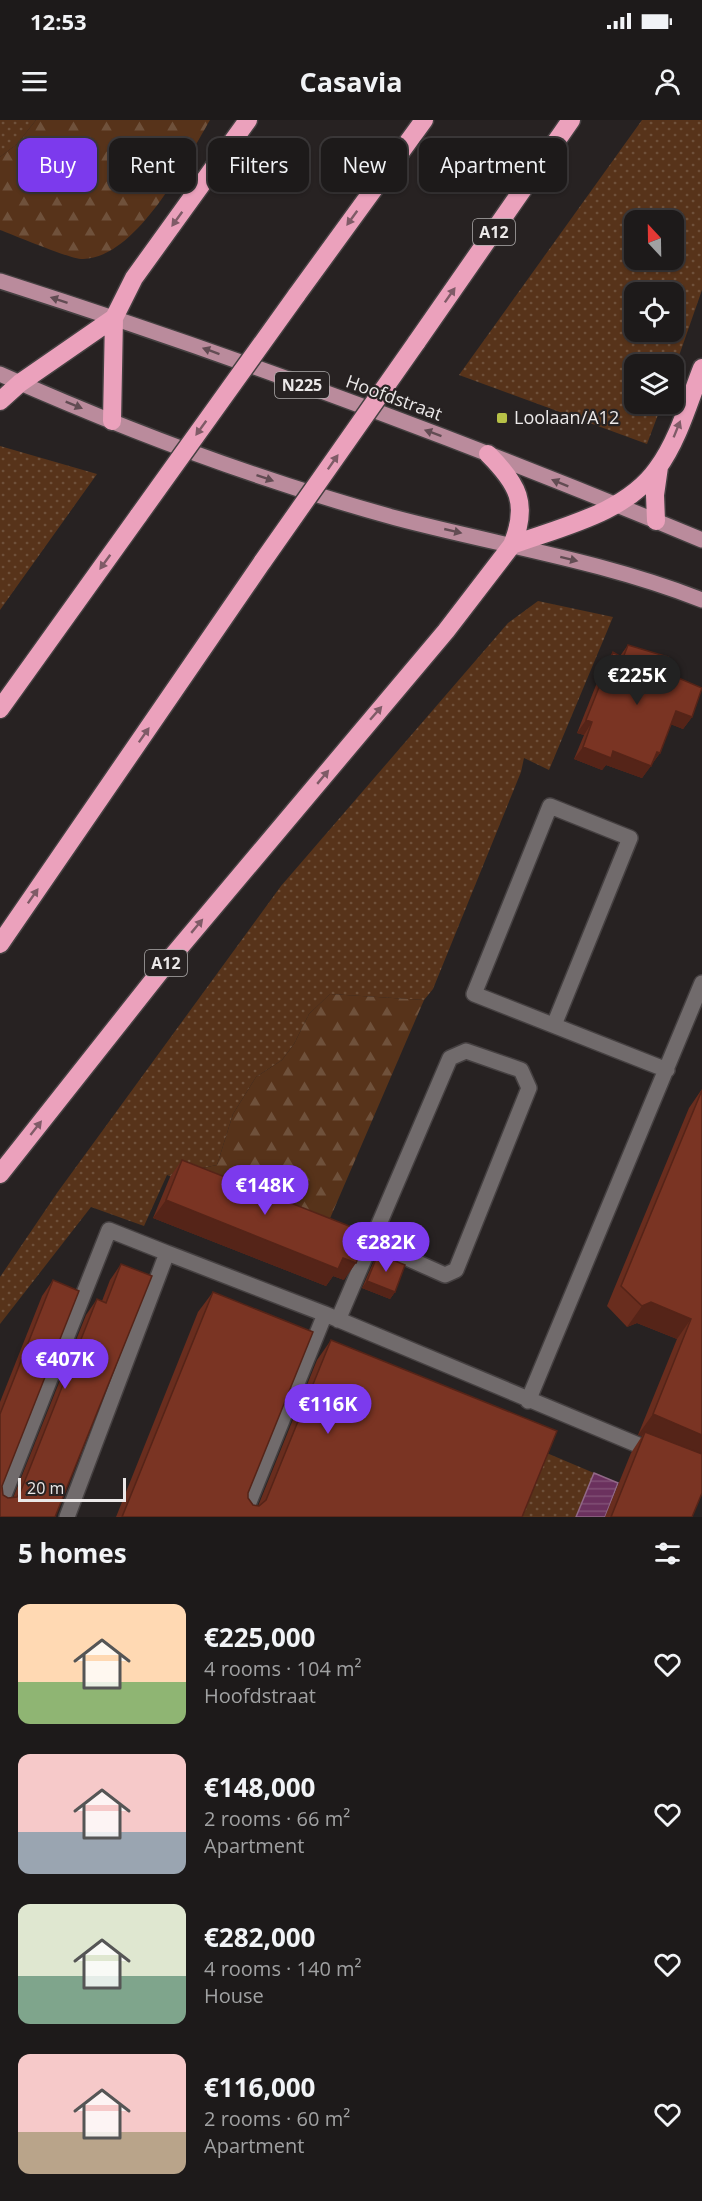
<!DOCTYPE html>
<html lang="en">
<head>
<meta charset="utf-8">
<style>
	body { margin:0; font-family:"Open Sans",sans-serif; background:#252323; color:#f1f3f6; height:100vh; display:flex; flex-direction:column; font-size:22px; white-space:nowrap }
	* { box-sizing:border-box; margin:0 }
	p { font-size:20px; color:#a0a1a2 }
	.icon { flex:none; width:33px; height:33px; fill:none; stroke:currentColor; stroke-width:2; stroke-linecap:round; stroke-linejoin:round }
	.map { position:relative; height:1397px; overflow:hidden }
	.panel { display:flex; flex-direction:column; background:#1d1a1a; flex:1 }
	.panel>* { flex:none }
	.banner { position:absolute; left:18px; top:18px; width:666px; height:54px; display:flex; gap:12px }
	.needle { width:39px; rotate:338deg }
	.buttons { position:absolute; left:624px; top:90px; display:grid; gap:12px }
	.buttons a { display:grid; place-items:center; width:60px; height:60px; border-radius:12px; background:#1d1a1a; box-shadow:0 2px 4px #0004,0 0 0 2px #3b3839; font-size:30px }
	.scale { position:absolute; left:18px; bottom:15px; width:108px; box-sizing:border-box; padding-left:6px; border:3px solid #ebe8e8; border-top:0; font-size:16px; line-height:21px; white-space:nowrap; color:#ebe8e8; -webkit-text-stroke:4px #272222; paint-order:stroke }
	.price { position:absolute; translate:-50% -51px; padding:0 14px; border-radius:21px; background:#7c3aed; color:#fff; font-size:20px; line-height:39px; filter:drop-shadow(0 2px 3px #0008) }
	.price::after { content:''; position:absolute; left:50%; top:36px; width:18px; height:14px; margin-left:-9px; background:inherit; clip-path:polygon(0 0,100% 0,50% 100%) }
	.price.selected { background:#222; color:#fff }
	ul { padding:0; list-style:none }
	li { display:flex; align-items:center; gap:18px; height:150px; padding:0 18px }
	li span { display:grid; place-items:center; flex:none; width:168px; height:120px; border-radius:12px; color:#555 }
	li>.icon { margin-inline-start:auto }
	span .icon { width:72px; height:72px; fill:#fffc; stroke-width:1 }
	li b { font-size:26px }
	h2 { display:flex; justify-content:space-between; align-items:center; height:72px; padding:0 18px; font-size:26px }
	.chip { padding:0 21px; border-radius:12px; background:#1d1a1a; box-shadow:0 2px 4px #0004,0 0 0 2px #3b3839; font-size:21px; line-height:54px }
	.chip.selected { background:#7c3aed; color:#fff }
	.status { display:flex; justify-content:space-between; align-items:center; height:42px; padding:0 30px; background:#1d1a1a; direction:ltr }
	.status svg { height:16px; fill:currentColor }
	header { display:flex; justify-content:space-between; align-items:center; height:78px; padding:0 18px; background:#1d1a1a; font-size:27px; font-weight:700 }
	.map>svg:first-child { display:block }
</style>
</head>
<body>
<div class="status"><b>12:53</b><svg viewBox="0 0 49 12"><path d="M0 12V9h3v3zM5 12V6h3v6zM10 12V3h3v9zM15 12V0h3v12zM26 1h20v11H26zM47 4h2v5h-2z"/></svg></div>
<header><svg class="icon" aria-label="menu" viewBox="0 0 24 24"><path d="M4 6h16M4 12h16M4 18h16"/></svg>Casavia<svg class="icon" aria-label="person" viewBox="0 0 24 24"><circle cx="12" cy="8" r="4"/><path d="M4 21q1-7 8-7t8 7"/></svg></header>
<div class="map">
<svg width="702" height="1397" viewBox="0 0 702 1397">
	<defs>
		<pattern id="grass-dots" width="8" height="8" patternUnits="userSpaceOnUse" patternTransform="scale(1.5)"><rect width="8" height="8" fill="#57331a"/><path d="M2 2h.1M6 6h.1" fill="none" stroke="#6f513b" stroke-width="1.8" stroke-linecap="round"/></pattern>
		<pattern id="forest-firs" width="22" height="20" patternUnits="userSpaceOnUse" patternTransform="scale(1.5)"><rect width="22" height="20" fill="#57331a"/><path d="M5 1l3.5 6h-7zM16 11l3.5 6h-7z" fill="#6f513b"/></pattern>
		<pattern id="water-rules" width="6" height="5" patternUnits="userSpaceOnUse" patternTransform="scale(1.5)"><rect width="6" height="5" fill="#6b315e"/><path d="M0 2.5h6" fill="none" stroke="#804f75"/></pattern>
	</defs>
	<rect width="100%" height="100%" fill="#272222"/>
	<path fill="url(#grass-dots)" fill-rule="evenodd" d="M 0,0 L 36,0 L 17,24 L 0,37 Z
		M 642,0 L 702,0 L 702,170 L 674,250 L 674,244 L 634,244 L 634,284 L 662,284 L 647,324 L 459,255 ZM 634,100 L 674,100 L 674,140 L 634,140 ZM 634,172 L 674,172 L 674,212 L 634,212 Z
		M 0,326 L 97,354 L 0,490 Z
		M 538,481 L 613,497 L 549,650 L 524,638 L 521,652 L 433,869 L 424,880 L 330,874 L 309,894 L 294,924 L 282,940 L 256,957 L 233,994 L 217,1045 L 167,1055 L 144,1106 L 91,1087 L 0,1204 L 0,1157 L 57,1073 L 281,766 L 508,503 Z
		M 542,1331 L 594,1353 L 576,1397 L 516,1397 Z"/>
	<path fill="url(#forest-firs)" d="M 36,0 L 210,0 C 186,41 137,138 83,139 C 72,140 14,115 0,110 L 0,37 L 17,24 Z
		M 330,874 L 424,880 L 322,1117 L 167,1055 L 217,1045 L 233,994 L 256,957 L 282,940 L 294,924 L 309,894 Z"/>
	<path fill="url(#water-rules)" stroke="#916887" stroke-width="1.5" d="M 594,1353 L 618,1363 L 605,1397 L 576,1397 Z"/>
	<g fill="none" stroke-linecap="round" stroke-linejoin="round">
		<defs>
			<path id="minor" d="M 554,905 L 630,718 L 550,686 L 474,874 L 667,950
				M 338,1200 L 450,938 L 466,931 L 521,950 L 529,968 L 456,1150 L 445,1155 L 371,1122
				M 528,1281 L 702,863
				M 0,1385 L 109,1110 L 167,1133
				M 67,1397 L 167,1133 L 325,1194 L 655,1332
				M 243,1397 L 325,1194"/>
			<path id="major" d="M 0,161 C 238,237 472,324 702,420
				M 0,254 C 128,311 261,361 396,398 C 498,425 603,441 702,480"/>
			<path id="highway" d="M 296,176 L 424,0
				M 416,223 L 571,0
				M 0,281 L 20,263 L 114,198
				M 112,301 L 114,198 L 134,158 L 248,0
				M 656,401 L 655,375 L 659,347
				M 512,425 C 561,407 626,393 657,349 C 678,321 689,281 702,248
				M 0,589 L 139,395
				M 0,824 L 263,441
				M 0,1054 L 170,839 L 446,511 L 512,425 C 529,384 518,364 488,334"/>
		</defs>
		<use href="#minor" stroke="#454041" stroke-width="18"/>
		<use href="#major" stroke="#454041" stroke-width="18"/>
		<use href="#highway" stroke="#454041" stroke-width="21"/>
		<use href="#minor" stroke="#716b6c" stroke-width="15"/>
		<use href="#major" stroke="#ba8b9c" stroke-width="15"/>
		<use href="#highway" stroke="#eba1bc" stroke-width="18"/>
		<defs>
			<path id="highway-bridge" d="M 139,395 L 296,176
				M 263,441 L 416,223"/>
		</defs>
		<use href="#highway-bridge" stroke="#454041" stroke-width="21" stroke-linecap="butt"/>
		<use href="#highway-bridge" stroke="#eba1bc" stroke-width="18"/>
	</g>
	<path fill="#692d1e" d="M 628,525 L 662,551 L 692,597 L 683,609 L 671,604 L 660,633 L 642,658 L 606,645 L 602,650 L 574,639 L 584,615 L 577,613 L 604,545 L 613,532 L 620,536 Z
		M 702,969 L 692,1397 L 605,1397 L 631,1333 L 642,1316 L 638,1315 L 677,1219 L 637,1203 L 627,1207 L 607,1186 L 689,988 Z
		M 182,1040 L 344,1160 L 333,1156 L 326,1166 L 153,1098 L 170,1057 Z
		M 378,1134 L 395,1172 L 390,1179 L 362,1168 L 374,1141 Z
		M 121,1144 L 55,1397 L 0,1397 L 0,1282 L 42,1176 L 53,1160 L 2,1366 L 3,1375 L 8,1378 L 13,1378 L 86,1195 L 97,1179 L 102,1181 L 110,1160 Z
		M 213,1172 L 248,1378 L 253,1385 L 258,1386 L 317,1240 L 331,1220 L 522,1397 L 116,1397 L 198,1192 Z"/>
	<path fill="#552418" d="M 676,591 L 692,597 L 683,609 L 667,603 Z
		M 586,600 L 592,602 L 584,615 L 577,613 Z
		M 583,627 L 613,631 L 651,646 L 642,658 L 606,645 L 602,650 L 574,639 Z
		M 657,632 L 660,633 L 651,645 Z
		M 166,1080 L 343,1138 L 356,1143 L 344,1160 L 333,1156 L 326,1166 L 153,1098 Z
		M 367,1161 L 395,1172 L 390,1179 L 362,1168 Z
		M 651,1182 L 691,1199 L 677,1219 L 637,1203 L 627,1207 L 642,1186 Z
		M 653,1294 L 702,1315 L 702,1341 L 645,1312 L 642,1316 L 638,1315 Z"/>
	<path fill="#7a3423" stroke="#552418" stroke-width="1.5" d="M 628,525 L 668,537 L 662,551 L 702,568 L 692,597 L 676,591 L 660,633 L 657,632 L 651,646 L 613,631 L 611,638 L 583,627 L 592,602 L 586,600 L 613,532 L 623,538 Z
		M 702,970 L 702,1315 L 653,1294 L 691,1199 L 651,1182 L 642,1186 L 621,1166 Z
		M 182,1040 L 354,1108 L 353,1110 L 368,1116 L 356,1143 L 343,1138 L 338,1149 L 166,1080 Z
		M 378,1134 L 405,1145 L 395,1172 L 367,1161 Z
		M 121,1144 L 152,1156 L 55,1397 L 0,1397 L 0,1294 L 53,1160 L 79,1171 L 2,1366 L 3,1375 L 8,1378 L 17,1377 L 20,1373 L 97,1179 L 106,1183 Z
		M 213,1172 L 313,1212 L 248,1373 L 248,1378 L 253,1385 L 259,1386 L 266,1380 L 331,1220 L 557,1311 L 522,1397 L 122,1397 Z
		M 645,1312 L 702,1334 L 702,1373 L 692,1397 L 611,1397 Z"/>
	<defs><path id="oneway-solid" d="M-6-.8H1V-3.2L6.5 0L1 3.2V.8H-6Z" transform="scale(1.5)"/></defs>
	<g fill="#7f5b67">
		<use href="#oneway-solid" transform="translate(352 98) rotate(126)"/>
		<use href="#oneway-solid" transform="translate(177 99) rotate(126)"/>
		<use href="#oneway-solid" transform="translate(450 175) rotate(-55)"/>
		<use href="#oneway-solid" transform="translate(201 308) rotate(126)"/>
		<use href="#oneway-solid" transform="translate(677 309) rotate(-68)"/>
		<use href="#oneway-solid" transform="translate(333 342) rotate(-55)"/>
		<use href="#oneway-solid" transform="translate(105 442) rotate(126)"/>
		<use href="#oneway-solid" transform="translate(376 593) rotate(-49)"/>
		<use href="#oneway-solid" transform="translate(144 615) rotate(-55)"/>
		<use href="#oneway-solid" transform="translate(323 657) rotate(-50)"/>
		<use href="#oneway-solid" transform="translate(33 776) rotate(-55)"/>
		<use href="#oneway-solid" transform="translate(197 806) rotate(-50)"/>
		<use href="#oneway-solid" transform="translate(36 1008) rotate(-52)"/>
	</g>
	<g fill="#624c53">
		<use href="#oneway-solid" transform="translate(59 180) rotate(-162)"/>
		<use href="#oneway-solid" transform="translate(211 231) rotate(-160)"/>
		<use href="#oneway-solid" transform="translate(74 285) rotate(22)"/>
		<use href="#oneway-solid" transform="translate(433 313) rotate(-160)"/>
		<use href="#oneway-solid" transform="translate(265 358) rotate(19)"/>
		<use href="#oneway-solid" transform="translate(560 363) rotate(-158)"/>
		<use href="#oneway-solid" transform="translate(453 411) rotate(13)"/>
		<use href="#oneway-solid" transform="translate(569 439) rotate(14)"/>
	</g>
	<rect fill="#b7c147" stroke="#272222" stroke-width="2" x="496" y="292" width="12" height="12" rx="3"/>
	<g text-anchor="middle" stroke-width="4.5" stroke-linejoin="round" paint-order="stroke">
		<g fill="#272222" stroke="#b0adad" stroke-width="1.5">
			<rect x="473" y="99" width="42" height="26" rx="4.5"/>
			<rect x="275" y="252" width="54" height="26" rx="4.5"/>
			<rect x="145" y="830" width="42" height="26" rx="4.5"/>
		</g>
		<g font-size="16" font-weight="bold" fill="#ebe8e8">
			<text x="494" y="118">A12</text>
			<text x="302" y="271">N225</text>
			<text x="166" y="849">A12</text>
		</g>
		<g font-size="18" fill="#ebe8e8" stroke="#272222">
			<text transform="translate(394 278) rotate(20)" y="6">Hoofdstraat</text>
		</g>
		<g font-size="18" fill="#ebe8e8" stroke="#272222" text-anchor="start">
			<text x="514" y="304">Loolaan/A12</text>
		</g>
	</g>
</svg>
<div class="buttons">
<a><svg class="needle" viewBox="-14 -14 28 28"><path d="M0-13l5 13h-10z" fill="#e53935"/><path d="M0 13l5-13h-10z" fill="#a0a1a2"/></svg></a>
<a><svg class="icon" aria-label="locate" viewBox="0 0 24 24"><circle cx="12" cy="12" r="6"/><path d="M12 2v4M12 18v4M2 12h4M18 12h4"/></svg></a>
<a><svg class="icon" aria-label="layers" viewBox="0 0 24 24"><path d="M12 4l9 5-9 5-9-5zM3 14l9 5 9-5"/></svg></a>
</div>
<div class="scale">20 m</div>
<b class="price selected" style="left:637px;top:586px">€225K</b>
<b class="price" style="left:265px;top:1096px">€148K</b>
<b class="price" style="left:386px;top:1153px">€282K</b>
<b class="price" style="left:65px;top:1270px">€407K</b>
<b class="price" style="left:328px;top:1315px">€116K</b>
<div class="banner">
<a class="chip selected">Buy</a>
<a class="chip">Rent</a>
<a class="chip">Filters</a>
<a class="chip">New</a>
<a class="chip">Apartment</a>
</div>
</div>
<section class="panel">
<h2>5 homes<svg class="icon" aria-label="filters" viewBox="0 0 24 24"><path d="M4 7h16M4 17h16"/><circle cx="9" cy="7" r="2"/><circle cx="15" cy="17" r="2"/></svg></h2>
<ul>
<li><span style="background:linear-gradient(#ffd9b3 65%,#8fb573 0)"><svg class="icon" aria-label="home" viewBox="0 0 24 24"><path d="M3 11l9-7 9 7M6 9v11h12V9"/></svg></span><div><b>€225,000</b><p>4 rooms · 104 m²</p><p>Hoofdstraat</p></div><svg class="icon" aria-label="heart" viewBox="0 0 24 24"><path d="M12 20l-8-8c-3-5 5-10 8-4 3-6 11-1 8 4z"/></svg></li>
<li><span style="background:linear-gradient(#f6c9c9 65%,#9aa5b1 0)"><svg class="icon" aria-label="home" viewBox="0 0 24 24"><path d="M3 11l9-7 9 7M6 9v11h12V9"/></svg></span><div><b>€148,000</b><p>2 rooms · 66 m²</p><p>Apartment</p></div><svg class="icon" aria-label="heart" viewBox="0 0 24 24"><path d="M12 20l-8-8c-3-5 5-10 8-4 3-6 11-1 8 4z"/></svg></li>
<li><span style="background:linear-gradient(#dfe7d0 60%,#7fa58c 0)"><svg class="icon" aria-label="home" viewBox="0 0 24 24"><path d="M3 11l9-7 9 7M6 9v11h12V9"/></svg></span><div><b>€282,000</b><p>4 rooms · 140 m²</p><p>House</p></div><svg class="icon" aria-label="heart" viewBox="0 0 24 24"><path d="M12 20l-8-8c-3-5 5-10 8-4 3-6 11-1 8 4z"/></svg></li>
<li><span style="background:linear-gradient(#f6c9c9 65%,#b9a48a 0)"><svg class="icon" aria-label="home" viewBox="0 0 24 24"><path d="M3 11l9-7 9 7M6 9v11h12V9"/></svg></span><div><b>€116,000</b><p>2 rooms · 60 m²</p><p>Apartment</p></div><svg class="icon" aria-label="heart" viewBox="0 0 24 24"><path d="M12 20l-8-8c-3-5 5-10 8-4 3-6 11-1 8 4z"/></svg></li>
</ul>
</section>
</body>
</html>
